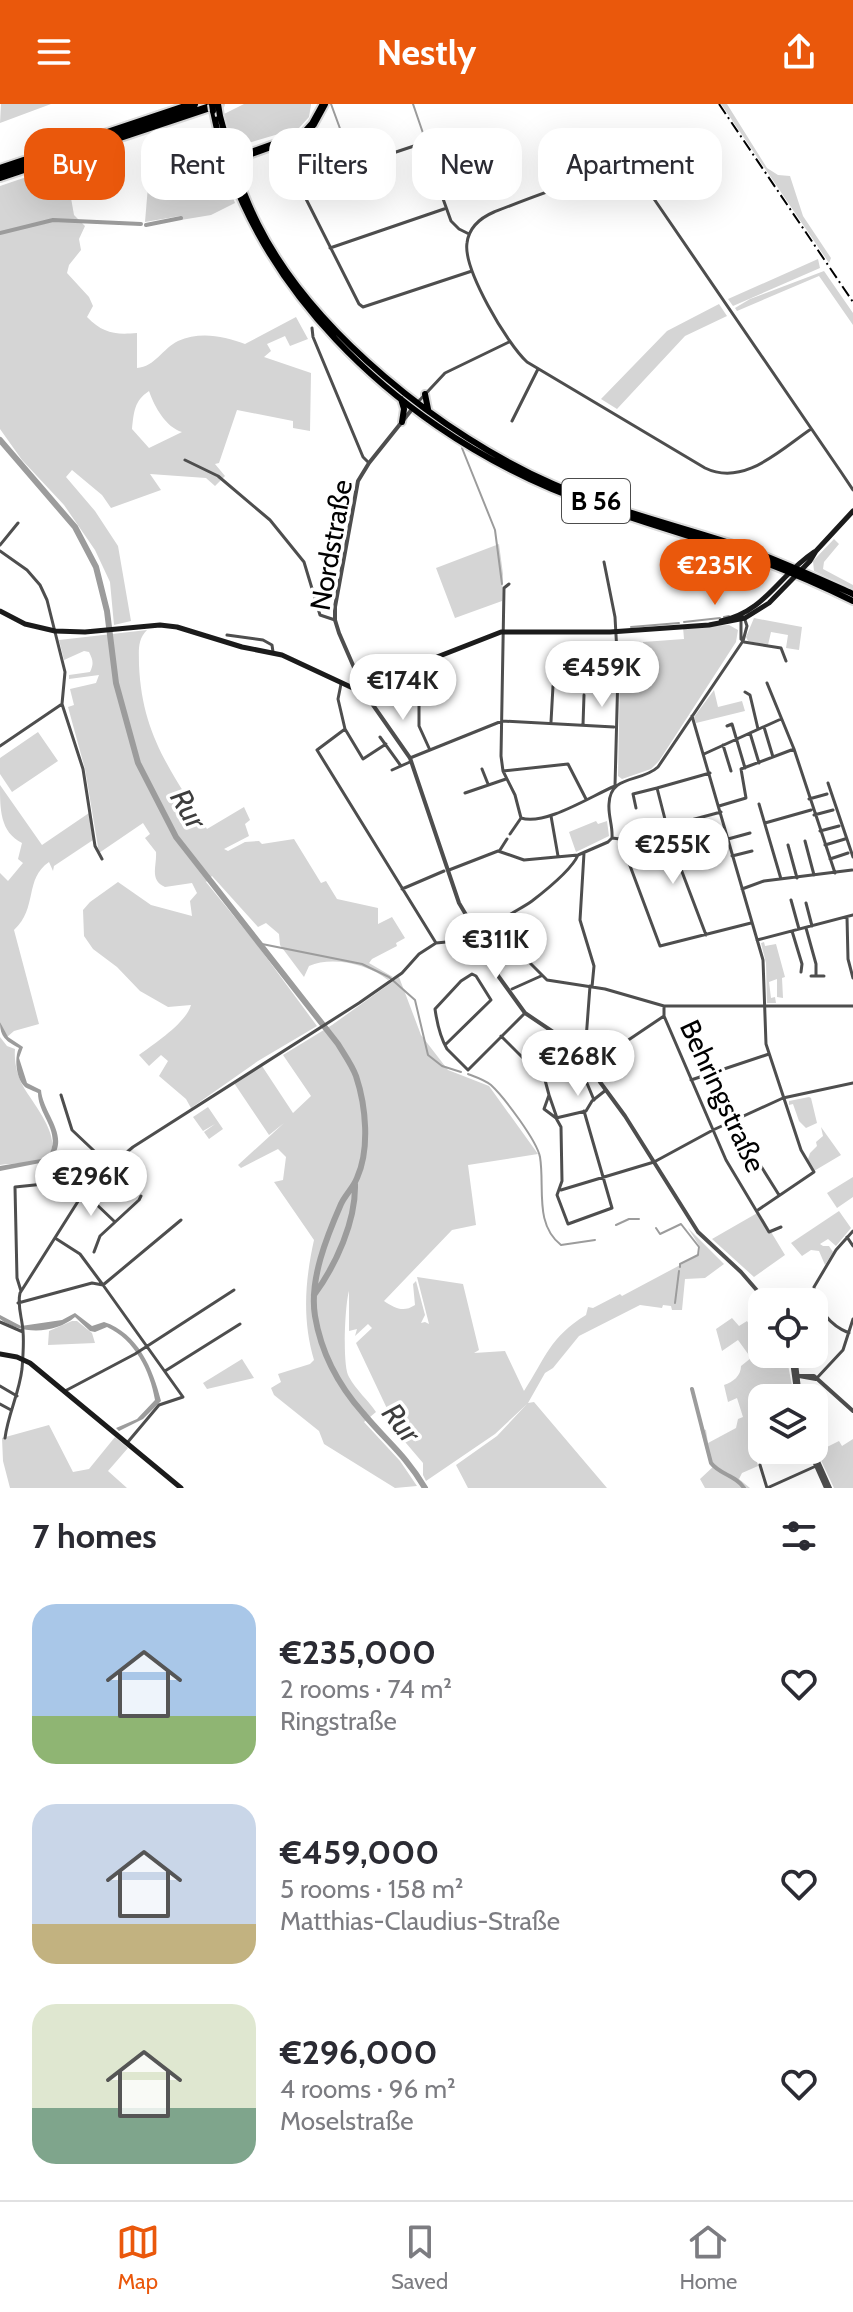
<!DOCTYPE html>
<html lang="en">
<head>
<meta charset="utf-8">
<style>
	body { margin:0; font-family:Cabin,sans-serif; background:#f7f7f7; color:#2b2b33; height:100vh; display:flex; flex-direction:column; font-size:30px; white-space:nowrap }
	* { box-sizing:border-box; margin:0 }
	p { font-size:26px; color:#7c7c81 }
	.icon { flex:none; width:44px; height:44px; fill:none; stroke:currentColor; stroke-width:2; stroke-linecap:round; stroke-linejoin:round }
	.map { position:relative; height:1384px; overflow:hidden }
	.details { display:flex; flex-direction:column; background:#fff; flex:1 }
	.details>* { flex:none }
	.guide { position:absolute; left:24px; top:24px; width:806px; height:72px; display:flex; gap:16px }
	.buttons { position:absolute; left:748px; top:1184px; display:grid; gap:16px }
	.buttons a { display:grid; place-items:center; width:80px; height:80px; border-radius:16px; background:#fff; box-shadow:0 8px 32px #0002; font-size:40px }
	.price { position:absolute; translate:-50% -68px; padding:0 18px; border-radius:28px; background:#fff; color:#222; font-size:26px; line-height:52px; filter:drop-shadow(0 2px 4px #0008) }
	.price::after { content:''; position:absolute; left:50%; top:48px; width:24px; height:18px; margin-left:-12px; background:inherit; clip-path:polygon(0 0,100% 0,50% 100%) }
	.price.active { background:#ea580c; color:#fff }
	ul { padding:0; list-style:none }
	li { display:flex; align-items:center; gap:24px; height:200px; padding:0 32px }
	li span { display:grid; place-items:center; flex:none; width:224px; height:160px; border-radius:24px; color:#555 }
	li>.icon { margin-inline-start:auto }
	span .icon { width:96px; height:96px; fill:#fffc; stroke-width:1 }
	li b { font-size:34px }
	h2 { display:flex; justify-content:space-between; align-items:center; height:96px; padding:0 32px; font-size:34px }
	.tag { padding:0 28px; border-radius:24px; background:#fff; box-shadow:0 8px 32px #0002; font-size:28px; line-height:72px }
	.tag.active { background:#ea580c; color:#fff }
	header { display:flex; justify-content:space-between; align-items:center; height:104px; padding:0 32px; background:#ea580c; color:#fff; font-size:36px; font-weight:800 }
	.dock { display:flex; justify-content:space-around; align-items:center; height:112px; border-top:2px solid #e1e1e2; background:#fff; font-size:22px; color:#7c7c81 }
	.dock a { display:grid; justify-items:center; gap:4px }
	.dock .active { color:#ea580c }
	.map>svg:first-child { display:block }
</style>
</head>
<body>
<header><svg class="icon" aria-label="menu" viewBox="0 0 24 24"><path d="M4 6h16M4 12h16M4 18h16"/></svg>Nestly<svg class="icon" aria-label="share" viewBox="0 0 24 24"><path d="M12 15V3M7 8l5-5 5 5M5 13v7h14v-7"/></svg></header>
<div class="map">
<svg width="853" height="1384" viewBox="0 0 853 1384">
	<rect width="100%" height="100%" fill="#fff"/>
	<path fill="#d5d5d5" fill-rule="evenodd" d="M 1,0 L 51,0 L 0,19 Z
		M 244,0 L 311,0 L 311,1 L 309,13 L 299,24 L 238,42 L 232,38 L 224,10 Z
		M 721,0 L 727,0 L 767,64 L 778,71 L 790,72 L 803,112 L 831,154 L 829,159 Z
		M 184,48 C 195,59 205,70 221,63 L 235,99 L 211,111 L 181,116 L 180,112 L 145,118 L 150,58 Z
		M 65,60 L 74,111 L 85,122 L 79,135 L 81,146 L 69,161 L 67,169 L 89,193 L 93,202 L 87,213 C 103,229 114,231 137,229 L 137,264 C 155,263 163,244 178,237 C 200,227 224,232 245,240 L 296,213 L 308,235 L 290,242 L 285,232 L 267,240 L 271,247 L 264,253 L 311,269 L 310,327 L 293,324 L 293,317 L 237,306 L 219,359 L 215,360 L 225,372 L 215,382 L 206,374 L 150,370 L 161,386 L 111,404 L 102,391 L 72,366 L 66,373 L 95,407 L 118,442 L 131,517 L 114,521 L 110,478 L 95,446 L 64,401 L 22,356 L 0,325 L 0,82 ZM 149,287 C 155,304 166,323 182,328 L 149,344 L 132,325 C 134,308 134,297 149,287 Z
		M 818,155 L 820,164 L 733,202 L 728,195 Z
		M 824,167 L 853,209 L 853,221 L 819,172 L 737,207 L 735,204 L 750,195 Z
		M 719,200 L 727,212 L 685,232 L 617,305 L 601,295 L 667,227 Z
		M 834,435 L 839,440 L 824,458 L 823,465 L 853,481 L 853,486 L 814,467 L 813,457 Z
		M 499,440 L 503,470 L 502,497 L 455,514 L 436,464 Z
		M 754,514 L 802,523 L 799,546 L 786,544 L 788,531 L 771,528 L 768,541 L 748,537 L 746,533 Z
		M 729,521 L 738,526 L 736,538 L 659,657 L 651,665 L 622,675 L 618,672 L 620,567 C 641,565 645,558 643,538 L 684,535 L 683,523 Z
		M 147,526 C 137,536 139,547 139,561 C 142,631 171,667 207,725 L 244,703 L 250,716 L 245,720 L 249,732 L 224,745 L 228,747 L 245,738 L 259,737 L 262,740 L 294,735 L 321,779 L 326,777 L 337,795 L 378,804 L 378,820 L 392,813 L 405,834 L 396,839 L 397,842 L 372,855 L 369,859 L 393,873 L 388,876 C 368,860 332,852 309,862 L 304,873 L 280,841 L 279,830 L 266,819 L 258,823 L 212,772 L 206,778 L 255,838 L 317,922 L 258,957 L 191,1004 L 186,995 L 159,972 L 168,957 L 161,951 L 149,962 L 139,951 C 154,940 186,919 191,901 L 168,903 L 140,887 L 117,863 L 93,845 L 84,832 L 83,806 L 90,798 L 118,778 L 151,801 L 192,812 L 190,797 L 197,789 L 192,779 L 165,783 C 149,776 157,762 156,748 L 145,734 L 150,730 L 143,719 L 99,749 L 85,665 L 68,603 L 74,601 L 70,585 L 96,579 L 99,571 L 69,575 L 69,571 L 90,568 C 94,560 93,556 89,548 L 84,547 L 64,556 L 59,536 Z
		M 714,586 L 718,603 L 742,597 L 745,607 L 696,619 L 694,613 Z
		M 38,628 L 58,657 L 12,688 L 0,670 L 0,654 Z
		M 0,681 L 42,741 L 89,709 L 93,736 L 54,762 L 53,767 L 49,758 C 24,775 38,804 14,826 L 39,920 L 14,927 L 7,933 L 0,918 L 0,769 L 8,777 L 23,759 L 18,755 L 22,739 C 0,728 0,705 0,681 Z
		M 596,717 L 598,720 L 607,717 L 609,732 L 576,748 L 569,728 Z
		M 764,838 L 765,842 L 776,840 L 785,873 L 782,874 L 783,894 L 777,893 L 777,875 L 769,878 L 771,894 L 775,893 L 776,899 L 767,899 L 766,859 L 761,839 Z
		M 399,873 L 421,931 L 448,966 L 489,982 L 538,1050 L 468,1061 L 476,1121 L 452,1126 L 384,1197 C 395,1204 403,1209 415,1201 L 413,1180 L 416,1177 L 425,1211 L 421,1219 L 425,1218 L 429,1220 L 417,1173 L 463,1180 L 479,1246 L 474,1249 L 505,1247 L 524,1287 C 546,1253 550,1233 586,1211 L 588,1203 L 593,1204 L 620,1190 L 622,1192 L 699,1151 L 700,1143 L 688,1124 L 724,1160 L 705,1174 L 685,1175 L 682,1206 L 672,1206 L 671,1202 L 663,1201 L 662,1204 L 640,1201 L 579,1232 L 553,1264 L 545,1269 L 528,1299 L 534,1298 L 607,1384 L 468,1384 L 456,1361 L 497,1332 L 527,1300 L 495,1330 L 426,1377 L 423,1371 L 423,1359 L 400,1332 L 356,1239 L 372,1224 L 368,1220 L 355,1232 L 357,1225 L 349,1227 L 349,1187 C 345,1200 342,1263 349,1273 C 356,1286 368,1296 376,1308 L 364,1318 L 400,1357 L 417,1382 L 395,1384 L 324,1340 L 319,1327 L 274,1291 L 271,1284 L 281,1278 L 278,1270 L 310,1260 L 314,1256 C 302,1215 305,1177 314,1136 L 274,1078 L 283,1076 L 286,1053 L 278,1045 L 241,1064 L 238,1061 L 284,1019 L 269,1031 L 234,979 L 262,962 L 293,1009 L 311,992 L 283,951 L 332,921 Z
		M 0,933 L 7,942 L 15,945 C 14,958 17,971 23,982 C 30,996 69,1040 44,1054 C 32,1060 13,1059 0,1061 Z
		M 809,993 L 811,994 L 817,1019 L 806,1024 L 799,1017 L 793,1000 L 789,1001 L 789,997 Z
		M 208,1003 L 223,1025 L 209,1035 L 204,1028 L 215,1020 L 203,1027 L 193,1013 Z
		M 821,1023 L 841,1051 L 814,1067 L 807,1058 L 810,1049 L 817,1042 L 816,1038 L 823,1032 Z
		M 853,1073 L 853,1093 L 837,1104 L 827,1089 Z
		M 839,1107 L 851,1124 L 836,1142 L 828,1135 L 820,1140 L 823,1142 L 829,1142 L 833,1148 L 825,1161 L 819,1147 L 811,1146 L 802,1152 L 791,1139 Z
		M 759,1108 L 785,1151 L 754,1173 L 712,1135 Z
		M 732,1214 L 739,1222 L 747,1217 L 762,1242 L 762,1245 L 755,1252 L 762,1247 L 762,1250 L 786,1250 L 792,1282 L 771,1294 L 762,1294 L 762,1338 L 756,1341 L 764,1355 L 757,1358 L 758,1362 L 742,1369 L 739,1375 L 750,1384 L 705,1384 L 700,1375 L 715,1361 L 709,1356 L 700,1324 L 706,1326 L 708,1339 L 736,1324 L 738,1315 L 743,1313 L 737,1294 L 728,1298 L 724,1281 C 733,1278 741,1272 741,1262 L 751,1254 L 738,1236 L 722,1247 L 716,1225 Z
		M 72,1217 L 77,1217 L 92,1229 L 95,1239 L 48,1241 L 49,1227 Z
		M 242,1255 L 254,1274 L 207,1285 L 203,1279 Z
		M 49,1321 L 73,1368 L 89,1365 L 115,1333 L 128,1344 L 108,1367 L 127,1384 L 10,1384 L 3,1357 L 2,1334 Z
		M 853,1335 L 853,1384 L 834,1384 L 817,1348 L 839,1337 L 842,1342 Z"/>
	<path fill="#9c9c9c" d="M 0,918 L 8,933 L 23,943 L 19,954 L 27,979 L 41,986 C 43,1011 72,1032 50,1057 L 0,1067 L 0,1062 L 47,1054 C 64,1029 38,1012 38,989 C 36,988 26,984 25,983 C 16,975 14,954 19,944 C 6,937 0,933 0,918 Z
		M 75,1209 L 92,1222 L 104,1218 C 138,1229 153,1265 161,1297 L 143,1315 L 119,1327 L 116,1324 L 137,1315 L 155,1296 C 150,1267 135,1236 107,1223 L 95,1228 L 90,1227 L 75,1213 C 55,1230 21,1231 0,1215 L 0,1211 L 21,1222 L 62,1216 Z"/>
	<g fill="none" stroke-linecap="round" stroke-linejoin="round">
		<path stroke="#9c9c9c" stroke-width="2" d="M 331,0 L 353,60
			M 413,0 L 424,32
			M 462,344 L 495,426 L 502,480
			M 724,513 L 729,512
			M 684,518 L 720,514
			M 631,523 L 679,519
			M 262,840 L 362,860 L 389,873 L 415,896 L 428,951 L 442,962 L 461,968
			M 468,970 C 476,973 485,976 491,981 C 504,993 537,1037 540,1053 C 545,1083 534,1120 561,1141 L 595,1136
			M 616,1121 L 629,1115 L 639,1115
			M 656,1124 L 660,1130 L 681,1120 L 699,1143 L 698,1151 L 680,1160 L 680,1163
			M 675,1199 L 679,1167"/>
		<path stroke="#9c9c9c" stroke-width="4" d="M 146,121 L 181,114
			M 0,129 L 53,116 L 141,120
			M 692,1285 L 711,1359 C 720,1371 736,1371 744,1384"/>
		<path stroke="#9c9c9c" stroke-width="6" d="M 0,336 L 75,423 L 96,463 L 107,507 L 116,579 L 138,659 L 176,733 L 338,940 C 344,950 352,961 356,972 C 366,1002 370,1045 357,1074 C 353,1084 345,1091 341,1100 C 327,1132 309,1176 315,1212 C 321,1248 339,1282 363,1309 C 386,1337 405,1350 425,1384
			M 314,1191 C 336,1161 356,1117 355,1080"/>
		<defs>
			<path id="primary" d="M 213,7 C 247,180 394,318 552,385 C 603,406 655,421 707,438 C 757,454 806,474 853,497
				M 220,12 C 230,49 240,85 258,120 C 312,228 443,332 553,380 C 612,406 675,421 736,441 C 776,455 815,473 853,490
				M 425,290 L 428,305
				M 401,295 L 404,305 L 402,318"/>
			<path id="motorway" d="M 232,56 L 304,30 L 313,20 L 324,0
				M 0,65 L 194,0
				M 237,71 L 242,53
				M 0,73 L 219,0"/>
		</defs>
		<use href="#primary" stroke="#dbdbdb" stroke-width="10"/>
		<use href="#motorway" stroke="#dbdbdb" stroke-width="12"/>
		<path stroke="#4e4e4e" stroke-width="3" d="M 469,130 L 459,125 L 451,117 L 423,39 L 303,79 L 300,83 L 359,200 L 363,203 L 472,167
			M 330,144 L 444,105
			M 312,224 L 313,233 L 363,353 L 369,359
			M 417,299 L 445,269 L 509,238
			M 512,317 L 538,265
			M 811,325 C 780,346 744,383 705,364 L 527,258 C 507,240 463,165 467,139 C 469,123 480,114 494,108 C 517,99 595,68 615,69 C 632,70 642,79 652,92 L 841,368 L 853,386
			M 185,356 L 218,372 L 270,416 L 304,458 L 320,511 L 335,516
			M 0,441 L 18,419
			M 0,447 L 27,466 L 40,481 L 47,496 L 65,568 L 62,600 L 0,642
			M 509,480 L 504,484 L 501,652 L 503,667 L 515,691 L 521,714
			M 741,514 L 741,534
			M 227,531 L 263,536 L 272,541 L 273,548
			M 741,535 L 744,538 L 781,544 L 786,557
			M 405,565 L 419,600 L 419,622 L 429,644
			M 767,579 L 794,645 L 835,769
			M 341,580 L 338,595 L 345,625 L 317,646 L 436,839
			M 745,588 L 750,591 L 758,625
			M 62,600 L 83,665 L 95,742 L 102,755
			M 692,612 L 763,856 L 766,940 L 801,1046 L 814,1068 L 758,1106
			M 551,618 L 553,582
			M 583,621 L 584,591
			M 727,622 L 732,620 L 745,664
			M 764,623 L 773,653
			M 345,625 L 363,655 L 386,640
			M 750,629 L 759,659
			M 380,633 L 401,662
			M 723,641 L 731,667
			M 704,650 L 781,615
			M 410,654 L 502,617 L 614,623
			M 482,665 L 488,680
			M 392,666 L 410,658
			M 503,667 L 568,660 L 586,695
			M 828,679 L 853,753
			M 657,684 L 710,669
			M 465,689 L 506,675
			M 809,695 L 827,690
			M 759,700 L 781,775
			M 719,702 L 746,694 L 741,665 L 794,645
			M 636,704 L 633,690 L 657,684 L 667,723
			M 814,711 L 833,706
			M 551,712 L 558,752
			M 521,714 C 545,722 591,692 615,682 L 618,567 L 615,513 L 604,458
			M 701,714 L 709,744
			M 685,718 L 693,748
			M 765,719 L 811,706
			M 665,723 L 706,831
			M 820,727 L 839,722
			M 510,730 L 521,714
			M 612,734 C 613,722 608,712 609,700 C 610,670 641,679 658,663 L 743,537 L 747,522 L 744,513
			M 612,734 L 620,735 L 721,708
			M 620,735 L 660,842 L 751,819
			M 728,735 L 750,729
			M 805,737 L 814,771
			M 788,741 L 797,774
			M 825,741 L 845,735
			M 500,746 L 507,735
			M 584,749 L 580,816 L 594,862 L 592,883
			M 678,752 L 728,738
			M 732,752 L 752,747
			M 830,755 L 848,749
			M 449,766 L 498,747 L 524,756 L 578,751 L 608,738 L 612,734
			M 402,785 L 444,767
			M 742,785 L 764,777 L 852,766
			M 791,796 L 799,825
			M 806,799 L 812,822
			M 847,813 L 848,855 L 853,874
			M 474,824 L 529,858 L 547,876 L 605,885 L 664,902 L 853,902
			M 806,824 L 816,860 L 816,872
			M 792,827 L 802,860 L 801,868
			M 488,834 C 494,815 517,808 532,797 C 545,787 572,765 578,751
			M 757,836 L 853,811
			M 811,872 L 824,872
			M 512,885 L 541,872
			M 664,902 L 664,912 L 726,1056 L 769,1128 L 781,1123
			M 501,932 L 545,976 L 549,991 L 544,1005 L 556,1014 L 561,1023 L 562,1077 L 557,1091 L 568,1120 L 612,1104 L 584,1007
			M 445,941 L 491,896 L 476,872 L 472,870 L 461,877 L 435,905 C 437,919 440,933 447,945 L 468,966 L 525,909
			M 576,943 L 576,953 L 594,996
			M 612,947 L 664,912
			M 585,949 L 590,882
			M 691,976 L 769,950
			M 61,991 L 72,1026 L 109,1061
			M 549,991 L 557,1014
			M 556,1014 L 586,1007 L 592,997 L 606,986
			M 755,1052 L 750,1054 L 754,1051 L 779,1091
			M 561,1086 L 654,1058 L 713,1026 L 783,994 L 853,979
			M 82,1091 L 94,1098 L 115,1118
			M 847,1133 L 853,1142
			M 55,1134 L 80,1150 L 103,1181 L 181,1116
			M 94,1148 L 100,1132 L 139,1096 L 141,1092
			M 21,1187 L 17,1174 L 15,1083 L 54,1079 L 80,1093
			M 18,1199 L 92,1179 L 103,1181 L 183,1293 L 159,1301 L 127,1339
			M 0,1218 L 23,1228
			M 849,1229 C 831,1222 815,1204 814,1183 L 836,1146 L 853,1127
			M 165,1267 L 240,1220
			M 816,1275 L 843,1246 L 853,1215
			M 0,1282 L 17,1292
			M 65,1287 L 135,1250 L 234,1186
			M 0,1300 L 11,1306
			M 5,1334 C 8,1310 19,1290 22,1265 C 23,1253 24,1239 23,1227 C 22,1213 17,1202 20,1189 L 89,1080 L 133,1043 L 359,899 L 402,869 L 419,850 L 436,839 L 488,834
			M 760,1361 L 767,1384
			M 767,1384 L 816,1362"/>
		<path stroke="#4e4e4e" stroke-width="4" d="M 413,304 L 369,359 L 358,377 L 335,503 L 335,516 L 339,529 L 366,591 L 410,654 L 459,799 L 475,826 L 486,855 L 525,909 L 586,950 L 600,978 L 625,1012 L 698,1128 L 741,1168 L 767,1198
			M 791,1250 L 797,1294
			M 795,1250 L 800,1294
			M 795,1272 L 814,1272 L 853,1307
			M 799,1272 L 816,1275
			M 809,1346 L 826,1384
			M 813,1346 L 830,1384"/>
		<path stroke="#1b1b1b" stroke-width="5" d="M 0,507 L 25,520 L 55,527 L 85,528 L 160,521 L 177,523 L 242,543 L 282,551 L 355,585 L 501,528 L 610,528 L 709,521 L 745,514 L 769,499 L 810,457 L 816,447 L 853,407
			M 721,517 C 766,507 778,472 814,448
			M 0,1250 L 17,1253 L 30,1259 L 181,1384"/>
		<use href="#primary" stroke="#000" stroke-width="6"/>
		<use href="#motorway" stroke="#000" stroke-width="8"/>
		<path stroke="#000" stroke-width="2" stroke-dasharray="12 4 2 4" stroke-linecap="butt" d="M 719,0 L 853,198"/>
		<defs>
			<path id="primary-bridge" d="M 212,0 L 213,7
				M 218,0 L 220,12"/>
		</defs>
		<use href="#primary-bridge" stroke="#dbdbdb" stroke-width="10" stroke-linecap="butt"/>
		<use href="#primary-bridge" stroke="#000" stroke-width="6"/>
	</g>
	<g text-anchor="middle" stroke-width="7" stroke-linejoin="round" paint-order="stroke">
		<rect fill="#fff" stroke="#4c4c4c" stroke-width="2" x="562" y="375" width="68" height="44" rx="6"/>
		<g font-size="26" font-weight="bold" fill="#000">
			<text x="596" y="406">B 56</text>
		</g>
		<g font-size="28" fill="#000" stroke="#fff">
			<text transform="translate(331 441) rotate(-80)" y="10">Nordstraße</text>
			<text transform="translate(723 992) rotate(65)" y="10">Behringstraße</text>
		</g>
		<g font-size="30" font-style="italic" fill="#3d3d3d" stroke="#fff">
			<text transform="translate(188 705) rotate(60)" y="10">Rur</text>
			<text transform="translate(401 1319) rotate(52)" y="10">Rur</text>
		</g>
	</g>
</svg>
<div class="buttons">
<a><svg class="icon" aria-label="locate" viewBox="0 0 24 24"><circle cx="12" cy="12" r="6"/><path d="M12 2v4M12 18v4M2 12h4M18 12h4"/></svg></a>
<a><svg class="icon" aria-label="layers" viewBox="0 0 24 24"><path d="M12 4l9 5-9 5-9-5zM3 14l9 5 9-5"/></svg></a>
</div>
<b class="price active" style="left:715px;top:503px">€235K</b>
<b class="price" style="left:602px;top:605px">€459K</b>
<b class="price" style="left:403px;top:618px">€174K</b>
<b class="price" style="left:673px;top:782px">€255K</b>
<b class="price" style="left:496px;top:877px">€311K</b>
<b class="price" style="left:578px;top:994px">€268K</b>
<b class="price" style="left:91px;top:1114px">€296K</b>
<div class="guide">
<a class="tag active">Buy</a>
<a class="tag">Rent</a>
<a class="tag">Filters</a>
<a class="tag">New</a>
<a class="tag">Apartment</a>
</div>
</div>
<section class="details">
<h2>7 homes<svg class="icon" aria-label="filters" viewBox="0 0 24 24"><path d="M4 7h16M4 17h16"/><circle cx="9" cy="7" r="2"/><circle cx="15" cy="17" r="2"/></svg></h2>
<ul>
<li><span style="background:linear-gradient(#a9c7e8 70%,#8fb573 0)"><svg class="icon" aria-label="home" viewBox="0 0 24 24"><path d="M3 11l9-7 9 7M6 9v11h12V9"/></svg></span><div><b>€235,000</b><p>2 rooms · 74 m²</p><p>Ringstraße</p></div><svg class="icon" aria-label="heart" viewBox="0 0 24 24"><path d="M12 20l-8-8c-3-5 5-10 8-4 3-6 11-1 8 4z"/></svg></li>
<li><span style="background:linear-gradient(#c9d6e8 75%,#c2b280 0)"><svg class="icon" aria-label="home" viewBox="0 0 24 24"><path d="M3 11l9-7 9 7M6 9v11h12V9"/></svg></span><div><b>€459,000</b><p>5 rooms · 158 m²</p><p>Matthias-Claudius-Straße</p></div><svg class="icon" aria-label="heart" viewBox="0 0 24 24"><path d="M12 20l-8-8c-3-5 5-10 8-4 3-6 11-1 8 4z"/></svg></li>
<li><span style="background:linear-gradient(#dfe7d0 65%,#7fa58c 0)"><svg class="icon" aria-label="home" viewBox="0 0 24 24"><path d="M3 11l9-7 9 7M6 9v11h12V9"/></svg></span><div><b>€296,000</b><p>4 rooms · 96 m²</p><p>Moselstraße</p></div><svg class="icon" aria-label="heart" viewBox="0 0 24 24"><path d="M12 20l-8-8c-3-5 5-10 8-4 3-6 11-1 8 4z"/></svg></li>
</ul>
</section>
<nav class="dock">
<a class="active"><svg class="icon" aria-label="map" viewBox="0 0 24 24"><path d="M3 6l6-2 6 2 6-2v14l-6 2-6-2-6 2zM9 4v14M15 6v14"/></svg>Map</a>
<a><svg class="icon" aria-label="saved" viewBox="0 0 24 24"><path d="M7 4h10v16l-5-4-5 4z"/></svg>Saved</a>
<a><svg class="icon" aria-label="home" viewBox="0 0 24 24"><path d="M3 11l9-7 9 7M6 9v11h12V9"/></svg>Home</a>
</nav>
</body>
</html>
